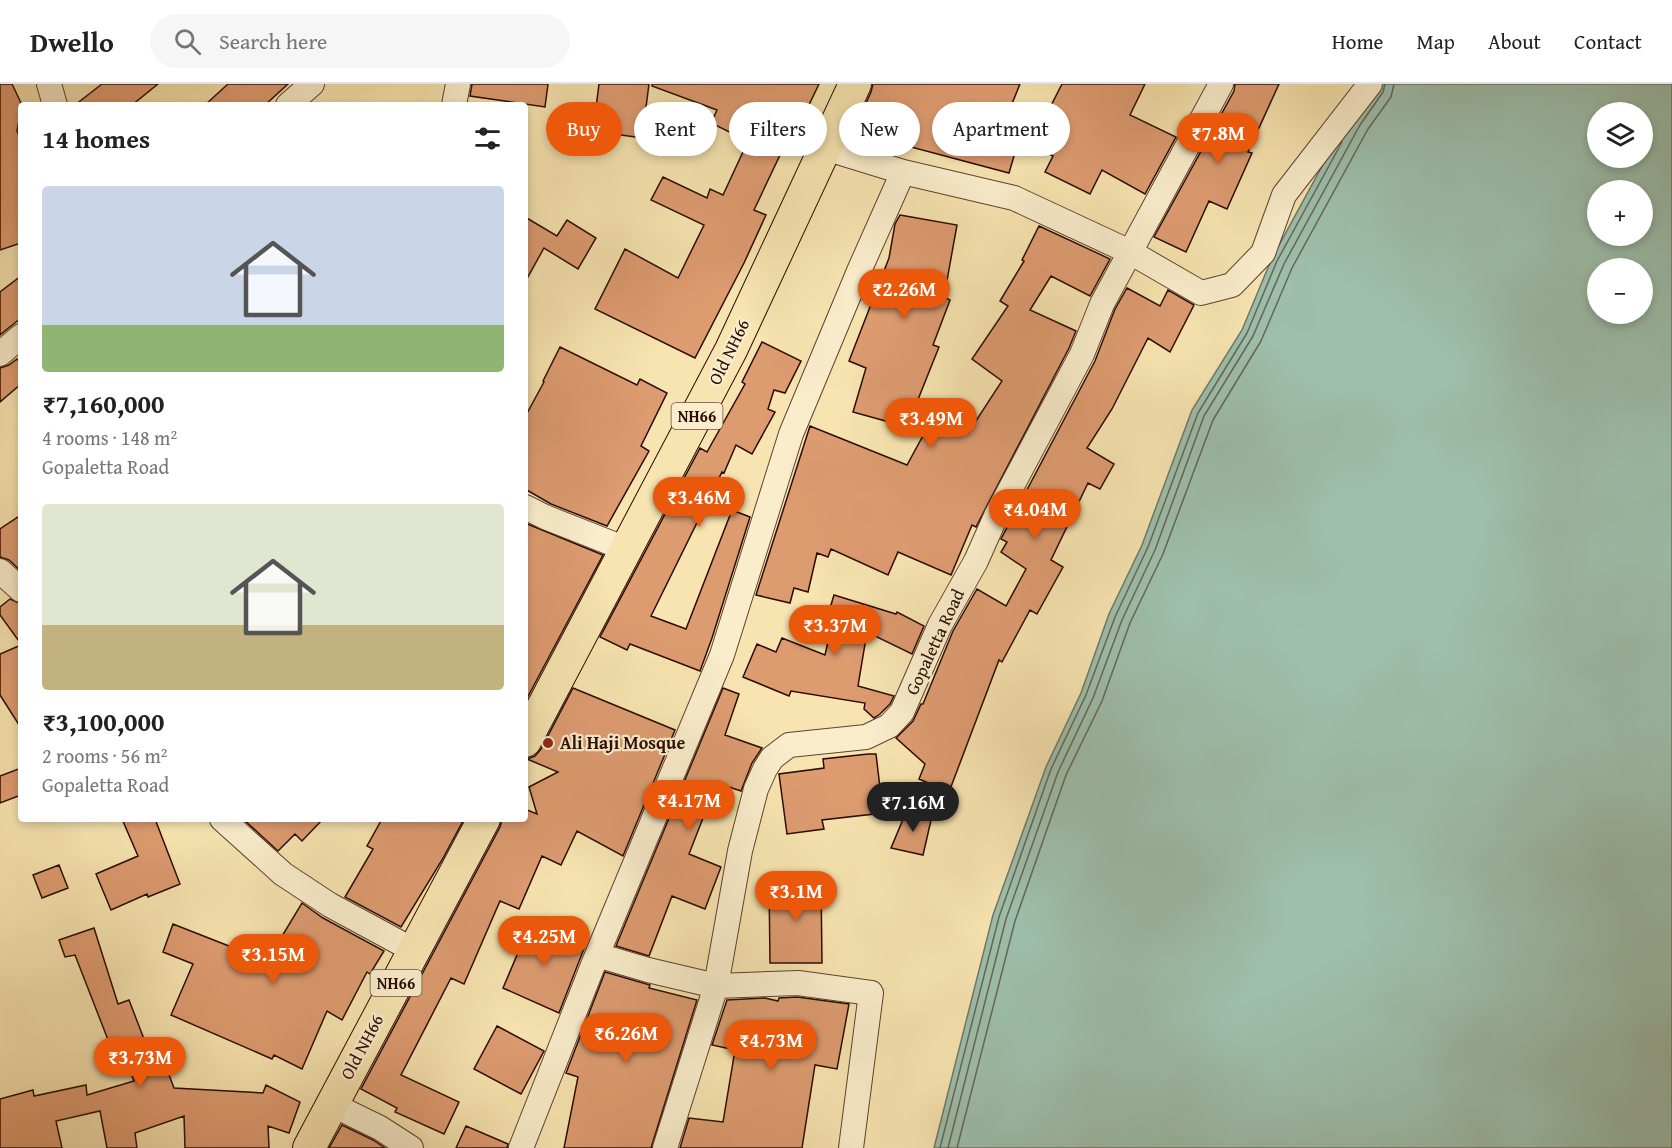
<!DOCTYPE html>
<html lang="en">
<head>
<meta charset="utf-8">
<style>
	body { margin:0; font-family:"Gentium Book Plus",serif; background:#f6f6f6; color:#222; height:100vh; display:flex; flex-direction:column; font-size:22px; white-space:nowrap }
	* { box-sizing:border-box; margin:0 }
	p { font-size:20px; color:#767676 }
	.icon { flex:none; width:33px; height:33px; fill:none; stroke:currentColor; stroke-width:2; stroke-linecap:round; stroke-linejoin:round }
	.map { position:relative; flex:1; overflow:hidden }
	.side { position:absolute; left:18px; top:18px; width:510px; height:720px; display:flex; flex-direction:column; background:#fff; border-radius:6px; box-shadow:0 3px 9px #0003 }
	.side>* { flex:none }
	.guide { position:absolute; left:546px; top:18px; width:570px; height:54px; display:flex; gap:12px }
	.controls { position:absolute; left:1587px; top:18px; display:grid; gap:12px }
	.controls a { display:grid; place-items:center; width:66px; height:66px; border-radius:50%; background:#fff; box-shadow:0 3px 9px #0003; font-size:30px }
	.price { position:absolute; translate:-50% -51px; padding:0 14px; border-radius:21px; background:#ea580c; color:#fff; font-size:20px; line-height:39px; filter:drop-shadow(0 2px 3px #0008) }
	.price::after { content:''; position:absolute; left:50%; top:36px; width:18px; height:14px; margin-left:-9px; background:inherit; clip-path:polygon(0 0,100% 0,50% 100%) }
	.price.current { background:#222; color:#fff }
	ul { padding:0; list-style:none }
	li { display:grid; align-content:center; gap:12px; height:318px; padding:0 24px }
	li span { display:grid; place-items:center; height:186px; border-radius:6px; color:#555 }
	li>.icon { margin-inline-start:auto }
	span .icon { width:108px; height:108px; fill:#fffc; stroke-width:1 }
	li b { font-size:26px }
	h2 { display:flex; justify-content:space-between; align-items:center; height:72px; padding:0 24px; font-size:26px }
	.chip { padding:0 21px; border-radius:27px; background:#fff; box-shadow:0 3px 9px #0003; font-size:21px; line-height:54px }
	.chip.current { background:#ea580c; color:#fff }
	header { display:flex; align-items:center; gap:36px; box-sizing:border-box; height:84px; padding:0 30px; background:#fff; border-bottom:2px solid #e0e0e0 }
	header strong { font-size:28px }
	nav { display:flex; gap:33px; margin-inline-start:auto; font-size:21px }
	.search { width:420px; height:54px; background:#f6f6f6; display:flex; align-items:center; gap:15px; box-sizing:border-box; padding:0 21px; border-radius:33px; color:#767676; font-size:22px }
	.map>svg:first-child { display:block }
</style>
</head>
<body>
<header>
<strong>Dwello</strong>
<div class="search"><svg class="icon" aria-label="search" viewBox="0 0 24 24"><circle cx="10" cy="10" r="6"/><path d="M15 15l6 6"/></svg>Search here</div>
<nav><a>Home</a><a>Map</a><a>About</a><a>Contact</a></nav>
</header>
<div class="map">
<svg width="1672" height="1064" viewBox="0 0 1672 1064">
	<rect width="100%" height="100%" fill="#f7e4b0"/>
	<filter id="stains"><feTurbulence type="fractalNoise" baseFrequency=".00333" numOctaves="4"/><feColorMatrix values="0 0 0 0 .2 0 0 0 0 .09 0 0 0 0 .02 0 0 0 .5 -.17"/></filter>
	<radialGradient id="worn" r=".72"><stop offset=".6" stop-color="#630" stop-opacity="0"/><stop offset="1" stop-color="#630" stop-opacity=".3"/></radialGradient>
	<path fill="#9dbfac" stroke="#6f7768" stroke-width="1.5" fill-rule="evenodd" d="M 1373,0 L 1672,0 L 1672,1064 L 934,1064 L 993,831 L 1046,683 L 1081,609 L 1109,530 L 1142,461 L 1192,326 L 1242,246 L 1272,174 L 1349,33 ZM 1598,28 L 1642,28 L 1642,74 L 1598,74 ZM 1598,106 L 1642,106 L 1642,152 L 1598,152 ZM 1598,184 L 1642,184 L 1642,230 L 1598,230 Z"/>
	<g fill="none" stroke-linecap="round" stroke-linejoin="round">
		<path stroke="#646657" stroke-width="1.5" d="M 940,1064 L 999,833 L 1051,685 L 1086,611 L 1115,533 L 1148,463 L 1198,329 L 1247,249 L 1277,177 L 1342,58
			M 948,1064 L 1006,835 L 1058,688 L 1093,614 L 1122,536 L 1155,466 L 1204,332 L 1253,252 L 1284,180 L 1360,41 L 1383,8 L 1385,0
			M 957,1064 L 1015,837 L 1066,691 L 1102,617 L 1130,539 L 1163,470 L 1213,336 L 1261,257 L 1292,184 L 1368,45 L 1391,13 L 1394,0"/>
	</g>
	<path fill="#dd9b70" stroke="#2a0c02" stroke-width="1.5" d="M 0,0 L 12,0 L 22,21 L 17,47 L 21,56 L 21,159 L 0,166 Z
		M 102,0 L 158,0 L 132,21 L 75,21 Z
		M 228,0 L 288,0 L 265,21 L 205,21 Z
		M 472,0 L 548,0 L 545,23 L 470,12 Z
		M 599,0 L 649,0 L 642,54 L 593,47 Z
		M 652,0 L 819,0 L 785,71 L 781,69 L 754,126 L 766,131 L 744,179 L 695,274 L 595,225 L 625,165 L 678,194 L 704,141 L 651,116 L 663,93 L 707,114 L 710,105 L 723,111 L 748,57 L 711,39 L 717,26 L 652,2 Z
		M 873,0 L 1020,0 L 1000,49 L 1019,55 L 1009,89 L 911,63 L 912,59 L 857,39 L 871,8 Z
		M 1062,0 L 1145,0 L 1130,31 L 1176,53 L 1145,110 L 1102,86 L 1090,110 L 1045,88 L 1053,72 L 1031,61 Z
		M 1235,0 L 1279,0 L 1248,68 L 1252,69 L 1227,125 L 1209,117 L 1186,168 L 1154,153 L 1234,7 Z
		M 900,131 L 957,141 L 944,213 L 950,216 L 933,261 L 939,263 L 907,343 L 853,328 L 866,284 L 849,277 L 889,174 L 895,140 Z
		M 525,133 L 557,152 L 567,136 L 596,154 L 578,185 L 544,164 L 525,198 Z
		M 1039,142 L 1110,175 L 1090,212 L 1051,192 L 1030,226 L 1076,247 L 1069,264 L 976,443 L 972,441 L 951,491 L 898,468 L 888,491 L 831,465 L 828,473 L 817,469 L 808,508 L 794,504 L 790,519 L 756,511 L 810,342 L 907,381 L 925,348 L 922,347 L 934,330 L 968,349 L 1002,297 L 972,275 L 1008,222 L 1000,217 L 1024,177 L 1022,176 Z
		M 21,192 L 21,234 L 0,251 L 0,208 Z
		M 1127,204 L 1160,222 L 1168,206 L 1194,221 L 1170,268 L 1148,254 L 1112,325 L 1087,364 L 1114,380 L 1100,405 L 1088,399 L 1051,476 L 1063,483 L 1037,530 L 1030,526 L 1002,578 L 999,576 L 949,708 L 919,695 L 925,680 L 896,654 L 913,637 L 921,620 L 923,620 L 953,547 L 977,505 L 1006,522 L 1026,485 L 1001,468 L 1007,458 L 1001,455 L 1095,277 L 1115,225 Z
		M 762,258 L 801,277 L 785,309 L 774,306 L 768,325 L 775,328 L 752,370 L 736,361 L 724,389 L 722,388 L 651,532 L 686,545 L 732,426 L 750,433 L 712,554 L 700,587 L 630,560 L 627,566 L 600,553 L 700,364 L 707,368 L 745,300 L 742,298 Z
		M 560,263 L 637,301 L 640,295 L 667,309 L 641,362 L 649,367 L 607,442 L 551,420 L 525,405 L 525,333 L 544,298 L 543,297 Z
		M 17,275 L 21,280 L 21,300 L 0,318 L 0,284 L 9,281 Z
		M 21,431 L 21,487 L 9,476 L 0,473 L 0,445 Z
		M 525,439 L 603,471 L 525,618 Z
		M 834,511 L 896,530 L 897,528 L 924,542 L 912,570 L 867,548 L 858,602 L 894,612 L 890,620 L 880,630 L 874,634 L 864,625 L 865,619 L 791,607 L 789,612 L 743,593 L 757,560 L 776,568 L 782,554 L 825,571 L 833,536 L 827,534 Z
		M 10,515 L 21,520 L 21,560 L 0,531 L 0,523 Z
		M 21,561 L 21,644 L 0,611 L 0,570 Z
		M 573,604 L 675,646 L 623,772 L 577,747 L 561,781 L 542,772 L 519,825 L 500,817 L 464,900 L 451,894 L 401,991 L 459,1018 L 444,1050 L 395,1028 L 397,1024 L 361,1005 L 500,743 L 502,735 L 525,735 L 525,725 L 537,730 L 529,703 L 558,688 L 527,675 L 535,672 L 541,665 Z
		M 723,604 L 739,610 L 725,651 L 762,664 L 752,679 L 741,707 L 720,700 L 709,730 L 705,729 L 689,770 L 721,783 L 705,825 L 672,812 L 649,872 L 616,862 Z
		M 868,670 L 876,670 L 883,729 L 822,736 L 824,745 L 787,750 L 779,690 L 824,684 L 823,675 Z
		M 21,684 L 21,711 L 0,719 L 0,692 Z
		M 907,726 L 932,732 L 923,771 L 891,764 Z
		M 122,735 L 155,735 L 180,800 L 148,813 L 147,810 L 111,826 L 96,790 L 138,772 Z
		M 243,735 L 323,735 L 302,757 L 295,750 L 278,767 Z
		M 382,735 L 464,735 L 442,776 L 401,843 L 345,813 L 373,765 L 367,762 Z
		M 59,781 L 68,804 L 42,814 L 33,791 Z
		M 821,796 L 822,879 L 770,879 L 769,797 Z
		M 302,819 L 323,834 L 384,867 L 370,890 L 367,888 L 342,936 L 327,927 L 302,985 L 274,971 L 272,975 L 171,931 L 193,880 L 163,868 L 173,840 L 267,877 Z
		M 531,838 L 585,862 L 559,929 L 503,904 Z
		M 94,844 L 118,920 L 129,916 L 152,976 L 158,962 L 174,1004 L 263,1009 L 266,1001 L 300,1018 L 289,1049 L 268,1042 L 269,1064 L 185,1064 L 184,1032 L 135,1049 L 137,1064 L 107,1064 L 100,1027 L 56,1037 L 62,1064 L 0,1064 L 0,1015 L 33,1006 L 34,1012 L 86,1001 L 87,1011 L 134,997 L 121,963 L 112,966 L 75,871 L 65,873 L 59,856 Z
		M 605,888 L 650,901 L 649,904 L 697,916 L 651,1064 L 564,1064 L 578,993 L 566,989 Z
		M 797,913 L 849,920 L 837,985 L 815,981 L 802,1064 L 680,1064 L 689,1034 L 723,1038 L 735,966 L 712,961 L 727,916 L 765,914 L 778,917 L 779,914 Z
		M 497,942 L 544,967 L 521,1010 L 474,985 Z
		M 342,1041 L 373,1056 L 385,1064 L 329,1064 Z
		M 466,1042 L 508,1060 L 507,1064 L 456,1064 Z"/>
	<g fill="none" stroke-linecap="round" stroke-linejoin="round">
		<defs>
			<path id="minor" d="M 49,0 L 55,21
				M 288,21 L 312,0
				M 454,21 L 458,0
				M 825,64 L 903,88 L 1014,114 L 1130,168 L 1201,209 L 1232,201 L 1263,169 L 1284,111 L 1370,0
				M 0,270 L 21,252
				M 525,423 L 545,433 L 626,465
				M 0,487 L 21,506
				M 222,735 L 283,790 L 330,821 L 413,866
				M 597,871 L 722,571 L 791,350 L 859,187 L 903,88
				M 331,1020 L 380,1044 L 411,1064
				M 521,1064 L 597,871 L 648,886 L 716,902 L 798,899 L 871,909 L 851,1064
				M 665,1064 L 716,902 L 740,767 L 756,705 L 765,685 L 772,674 L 789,661 L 866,653 L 889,642 L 902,628 L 940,541 L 976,477 L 996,432 L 1082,270 L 1102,220 L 1221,0"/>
			<path id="major" d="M 525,657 L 731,266 L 855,0
				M 309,1064 L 484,735"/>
		</defs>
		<use href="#minor" stroke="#5d422e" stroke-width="26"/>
		<use href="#major" stroke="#2a0c02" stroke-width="34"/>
		<use href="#minor" stroke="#faedcc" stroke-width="24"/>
		<use href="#major" stroke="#f7e4b0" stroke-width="32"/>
	</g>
	<circle fill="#8f2418" stroke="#faedcc" stroke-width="2" cx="548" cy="659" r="6"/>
	<g text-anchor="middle" stroke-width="4.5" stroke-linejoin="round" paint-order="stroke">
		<g fill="#faedcc" stroke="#68503f" stroke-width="1.5">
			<rect x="671.5" y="319" width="51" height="26" rx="4.5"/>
			<rect x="370.5" y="886" width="51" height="26" rx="4.5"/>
		</g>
		<g font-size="16" font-weight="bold" fill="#2a0c02">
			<text x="697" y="338">NH66</text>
			<text x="396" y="905">NH66</text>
		</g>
		<g font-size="18" fill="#2a0c02" stroke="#faedcc">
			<text transform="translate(729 268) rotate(-64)" y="6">Old NH66</text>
			<text transform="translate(935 558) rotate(-65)" y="6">Gopaletta Road</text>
			<text transform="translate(362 963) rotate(-62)" y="6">Old NH66</text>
		</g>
		<g font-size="18" font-weight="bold" fill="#2a0c02" stroke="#faedcc" text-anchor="start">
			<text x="560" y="665">Ali Haji Mosque</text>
		</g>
	</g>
	<rect width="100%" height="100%" filter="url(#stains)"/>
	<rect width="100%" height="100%" fill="url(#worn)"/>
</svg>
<div class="controls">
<a><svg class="icon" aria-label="layers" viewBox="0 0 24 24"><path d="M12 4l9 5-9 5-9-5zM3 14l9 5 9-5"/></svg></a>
<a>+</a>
<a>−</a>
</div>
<b class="price" style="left:1218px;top:80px">₹7.8M</b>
<b class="price" style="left:904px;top:236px">₹2.26M</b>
<b class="price" style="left:931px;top:365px">₹3.49M</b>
<b class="price" style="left:699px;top:444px">₹3.46M</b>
<b class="price" style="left:1035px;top:456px">₹4.04M</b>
<b class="price" style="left:835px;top:572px">₹3.37M</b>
<b class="price" style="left:689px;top:747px">₹4.17M</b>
<b class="price current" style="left:913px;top:749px">₹7.16M</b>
<b class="price" style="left:796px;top:838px">₹3.1M</b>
<b class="price" style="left:544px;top:883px">₹4.25M</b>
<b class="price" style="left:273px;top:901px">₹3.15M</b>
<b class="price" style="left:626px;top:980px">₹6.26M</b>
<b class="price" style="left:771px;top:987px">₹4.73M</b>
<b class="price" style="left:140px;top:1004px">₹3.73M</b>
<div class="guide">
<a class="chip current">Buy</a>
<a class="chip">Rent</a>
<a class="chip">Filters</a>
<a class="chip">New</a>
<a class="chip">Apartment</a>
</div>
<section class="side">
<h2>14 homes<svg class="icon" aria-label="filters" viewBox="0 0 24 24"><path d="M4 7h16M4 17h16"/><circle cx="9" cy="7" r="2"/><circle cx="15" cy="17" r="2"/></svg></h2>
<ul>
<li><span style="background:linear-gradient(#c9d6e8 75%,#8fb573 0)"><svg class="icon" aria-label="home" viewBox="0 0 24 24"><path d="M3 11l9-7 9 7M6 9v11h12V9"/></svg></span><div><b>₹7,160,000</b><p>4 rooms · 148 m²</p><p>Gopaletta Road</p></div></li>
<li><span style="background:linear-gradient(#dfe7d0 65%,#c2b280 0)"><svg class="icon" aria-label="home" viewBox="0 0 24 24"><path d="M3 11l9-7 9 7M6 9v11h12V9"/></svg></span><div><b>₹3,100,000</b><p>2 rooms · 56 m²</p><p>Gopaletta Road</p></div></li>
</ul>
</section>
</div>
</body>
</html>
